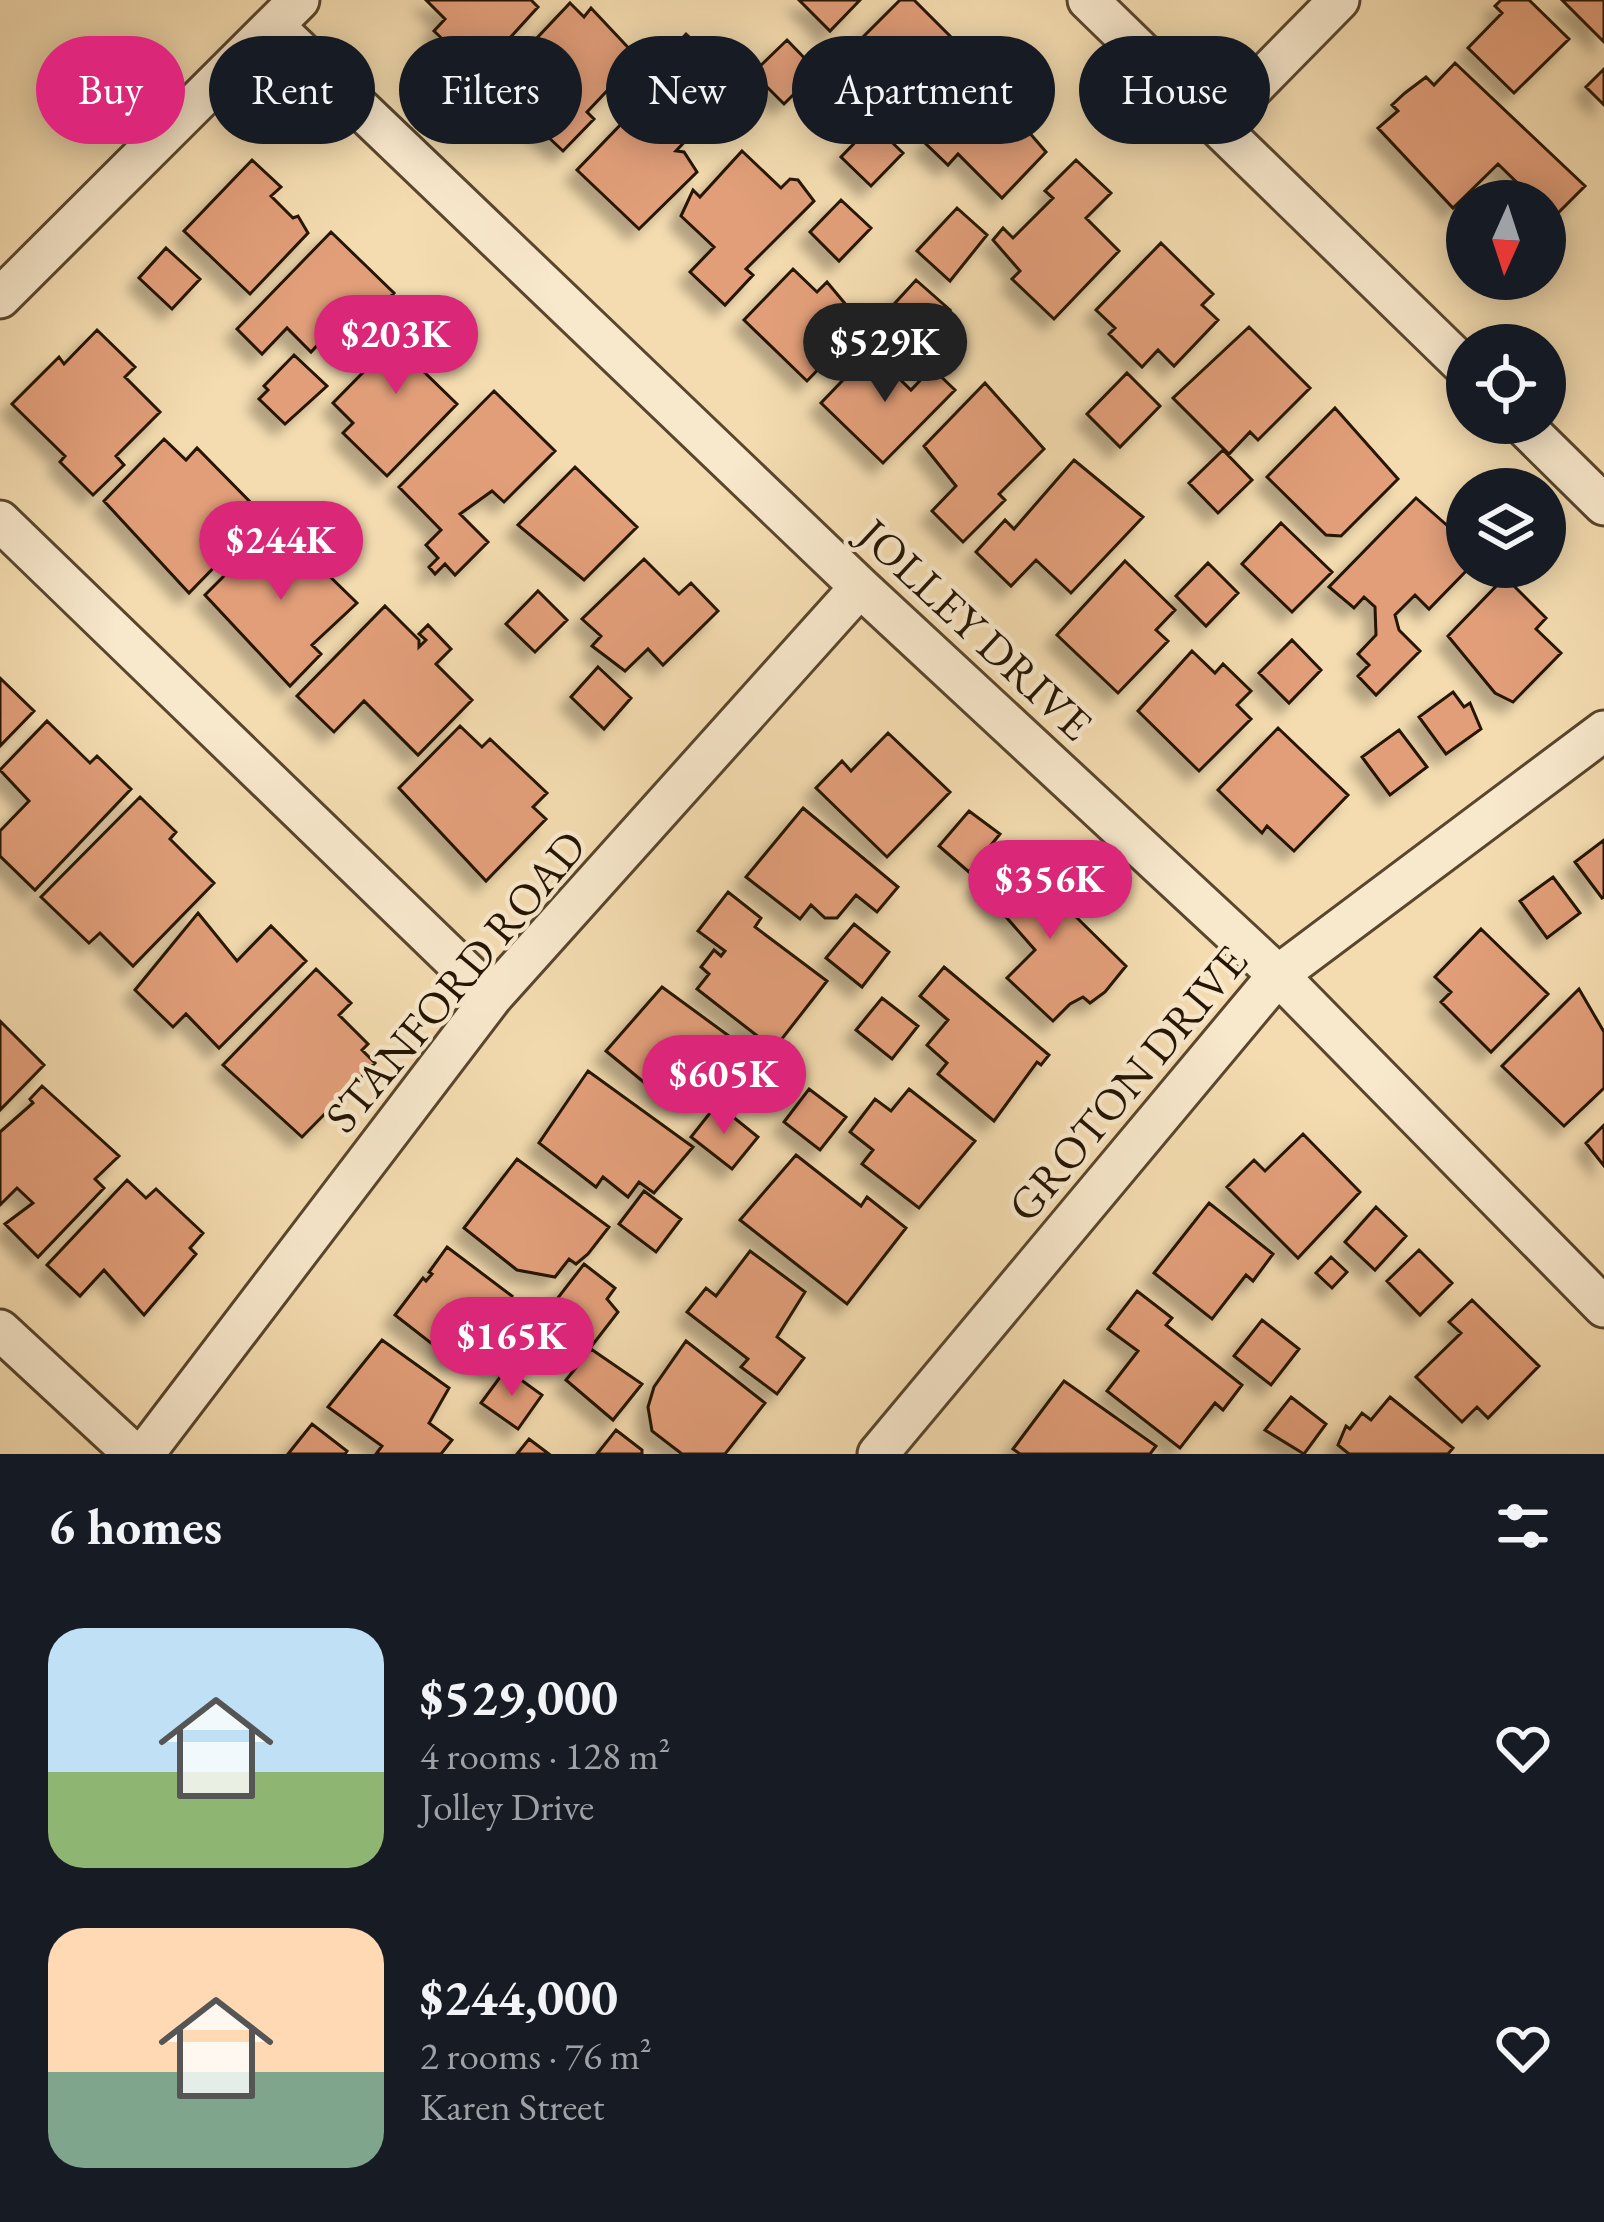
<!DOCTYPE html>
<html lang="en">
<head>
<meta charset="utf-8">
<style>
	body { margin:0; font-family:"EB Garamond",serif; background:#20242c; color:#f1f3f6; height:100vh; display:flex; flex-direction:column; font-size:45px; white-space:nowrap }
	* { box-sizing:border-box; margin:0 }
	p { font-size:39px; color:#9ea1a6 }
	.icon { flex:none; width:66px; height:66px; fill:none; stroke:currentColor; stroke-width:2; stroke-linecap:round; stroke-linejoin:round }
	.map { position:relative; height:1454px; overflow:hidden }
	.side { display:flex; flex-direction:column; background:#171b24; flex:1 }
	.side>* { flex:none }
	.hud { position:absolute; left:36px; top:36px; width:1533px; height:108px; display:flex; gap:24px }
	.needle { width:78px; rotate:183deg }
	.buttons { position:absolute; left:1446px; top:180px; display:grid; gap:24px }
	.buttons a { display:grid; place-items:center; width:120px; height:120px; border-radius:50%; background:#171b24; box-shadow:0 6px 30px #0003; font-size:60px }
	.price { position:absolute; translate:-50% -102px; padding:0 27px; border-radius:42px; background:#db2777; color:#fff; font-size:39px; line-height:78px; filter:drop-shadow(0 3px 6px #0008) }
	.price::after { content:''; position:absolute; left:50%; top:72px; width:36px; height:27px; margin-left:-18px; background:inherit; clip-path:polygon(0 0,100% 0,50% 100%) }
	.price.on { background:#222; color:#fff }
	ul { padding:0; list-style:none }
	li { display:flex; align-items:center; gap:36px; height:300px; padding:0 48px }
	li span { display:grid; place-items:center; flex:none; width:336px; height:240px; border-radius:36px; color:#555 }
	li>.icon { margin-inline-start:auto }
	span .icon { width:144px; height:144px; fill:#fffc; stroke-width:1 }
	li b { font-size:51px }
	h2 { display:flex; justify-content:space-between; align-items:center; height:144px; padding:0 48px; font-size:51px }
	.tag { padding:0 42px; border-radius:54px; background:#171b24; box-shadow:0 6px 30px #0003; font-size:42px; line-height:108px }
	.tag.on { background:#db2777; color:#fff }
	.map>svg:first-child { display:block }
</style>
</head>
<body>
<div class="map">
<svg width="1604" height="1454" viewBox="0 0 1604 1454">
	<defs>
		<filter id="shadow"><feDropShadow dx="-11" dy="11" stdDeviation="6" flood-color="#0004"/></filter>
	</defs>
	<rect width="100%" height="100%" fill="#f4dcb0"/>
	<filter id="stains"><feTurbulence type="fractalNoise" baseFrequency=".00167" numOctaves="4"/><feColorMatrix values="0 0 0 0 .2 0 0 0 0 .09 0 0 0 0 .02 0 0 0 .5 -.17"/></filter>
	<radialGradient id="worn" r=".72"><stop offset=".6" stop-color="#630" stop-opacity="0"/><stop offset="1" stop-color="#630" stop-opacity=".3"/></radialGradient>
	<path fill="#e19e79" stroke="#251401" stroke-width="3" filter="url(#shadow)" d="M 426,0 L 531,0 L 538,7 L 478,73 L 434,31 L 445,19 Z
		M 799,0 L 860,0 L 830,31 Z
		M 900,0 L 914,0 L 968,54 L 916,106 L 903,93 L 881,116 L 874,116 L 853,94 L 847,84 L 853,79 L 837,63 Z
		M 1501,0 L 1529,0 L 1569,39 L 1514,93 L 1468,48 L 1502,13 L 1495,6 Z
		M 1562,0 L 1604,0 L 1604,42 Z
		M 570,3 L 584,17 L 591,8 L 638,58 L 587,112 L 594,119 L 563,151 L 527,117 L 553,90 L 519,57 Z
		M 686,34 L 715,61 L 676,106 L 645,78 Z
		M 787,40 L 817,71 L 784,104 L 753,73 Z
		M 1455,63 L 1585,186 L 1553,218 L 1545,201 L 1536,201 L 1498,164 L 1453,208 L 1378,128 L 1398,111 L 1392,105 L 1405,93 L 1426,77 L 1434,85 Z
		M 1604,69 L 1604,105 L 1586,87 Z
		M 992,77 L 1030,115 L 1021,123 L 1046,152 L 1002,198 L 958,154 L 948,165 L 926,144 Z
		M 662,110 L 690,136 L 676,151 L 684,152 L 697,172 L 639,229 L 577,170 L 628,117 Z
		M 873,124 L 903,153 L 871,186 L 841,157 Z
		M 742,151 L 781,188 L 790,179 L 798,180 L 814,201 L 746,269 L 753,275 L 725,305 L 690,272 L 714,247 L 681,216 L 693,190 L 700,197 Z
		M 252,160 L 281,187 L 271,196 L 293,218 L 298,216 L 308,233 L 250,294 L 184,231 Z
		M 1076,160 L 1111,193 L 1086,218 L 1119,251 L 1054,319 L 1012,279 L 1020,271 L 993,240 L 1003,228 L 1013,238 L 1053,198 L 1045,191 Z
		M 1497,184 L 1514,201 L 1480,201 Z
		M 841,200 L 871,228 L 839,261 L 810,232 Z
		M 957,208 L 987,235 L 950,281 L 917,251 Z
		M 331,232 L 394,293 L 342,346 L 329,333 L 311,352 L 287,328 L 262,354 L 237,329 Z
		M 1161,243 L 1213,294 L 1202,305 L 1218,320 L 1174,366 L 1158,350 L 1142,367 L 1109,334 L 1115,328 L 1096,310 Z
		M 166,248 L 200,279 L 172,309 L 139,278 Z
		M 793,269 L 817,292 L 827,282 L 862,324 L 807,381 L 744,320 Z
		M 916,280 L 950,310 L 919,343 L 886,313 Z
		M 411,310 L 445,343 L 420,368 L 457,404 L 387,476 L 343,433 L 353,423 L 333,403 L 386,349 L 379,343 Z
		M 1249,327 L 1310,388 L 1258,440 L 1250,432 L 1229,454 L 1173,398 Z
		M 97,330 L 135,367 L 125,377 L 160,412 L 116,456 L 124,465 L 93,495 L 60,462 L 65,456 L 12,404 L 59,357 L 64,364 Z
		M 871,351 L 911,390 L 932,368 L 955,390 L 883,463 L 821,403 Z
		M 294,355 L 327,386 L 285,424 L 259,399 L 268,390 L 264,386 Z
		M 1127,373 L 1160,406 L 1120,447 L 1087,414 Z
		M 985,383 L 1044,449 L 999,494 L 1005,500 L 963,542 L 932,511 L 956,486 L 924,446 Z
		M 494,391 L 555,451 L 504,502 L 492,491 L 460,514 L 488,542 L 455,575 L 445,564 L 435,574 L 429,567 L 438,558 L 426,545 L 441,530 L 399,487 Z
		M 1335,408 L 1398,479 L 1341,536 L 1326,535 L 1267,477 Z
		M 164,439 L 186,460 L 197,448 L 264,516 L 189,593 L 104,501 Z
		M 1223,450 L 1252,480 L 1218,513 L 1189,483 Z
		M 1074,460 L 1143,517 L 1071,593 L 1036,560 L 1011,586 L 976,552 L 1005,520 L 1014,529 Z
		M 575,467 L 637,527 L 584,580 L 518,525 Z
		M 1416,498 L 1467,543 L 1470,567 L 1429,609 L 1415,595 L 1395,615 L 1399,630 L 1420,651 L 1376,695 L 1358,676 L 1369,665 L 1358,654 L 1376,635 L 1375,607 L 1364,597 L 1354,608 L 1329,587 Z
		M 1281,523 L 1332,572 L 1292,612 L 1242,564 Z
		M 276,524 L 357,603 L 312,645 L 321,654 L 290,686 L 205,595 Z
		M 644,559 L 679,594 L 691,583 L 718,611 L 663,665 L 648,649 L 625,671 L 592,646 L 601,636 L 582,619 Z
		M 1125,561 L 1175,610 L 1156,630 L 1168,641 L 1118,693 L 1057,635 Z
		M 1208,563 L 1238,593 L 1206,626 L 1176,596 Z
		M 1505,577 L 1546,618 L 1536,629 L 1561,653 L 1513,702 L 1495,693 L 1448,636 Z
		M 538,591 L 567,620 L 535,652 L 506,624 Z
		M 385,606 L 419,640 L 419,647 L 426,640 L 419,634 L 428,625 L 451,649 L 436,664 L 472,700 L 418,755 L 364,701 L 334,732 L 297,696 Z
		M 1292,640 L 1321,670 L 1289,703 L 1259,673 Z
		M 1192,651 L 1215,673 L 1223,664 L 1251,691 L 1237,705 L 1251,719 L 1199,771 L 1138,711 Z
		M 598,667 L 631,698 L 604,729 L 571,697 Z
		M 0,678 L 34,711 L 0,746 Z
		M 1453,692 L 1464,707 L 1470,703 L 1481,729 L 1446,754 L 1419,717 Z
		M 47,721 L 90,763 L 97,756 L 131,789 L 35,890 L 0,856 L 0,831 L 29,801 L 0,770 Z
		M 460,726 L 482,747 L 490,739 L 547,793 L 533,807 L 546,819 L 486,881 L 399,788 Z
		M 1278,728 L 1348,795 L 1294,851 L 1267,826 L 1262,833 L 1218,790 Z
		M 1399,730 L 1427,767 L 1390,795 L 1362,757 Z
		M 888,733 L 950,792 L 887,857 L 816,788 L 842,761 L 851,771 Z
		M 140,797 L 176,832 L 170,839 L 214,883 L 133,966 L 100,933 L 89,943 L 41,897 Z
		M 803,808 L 898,887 L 877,912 L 856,895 L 837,918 L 825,918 L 811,905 L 800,919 L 746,877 Z
		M 969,811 L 1000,834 L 969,872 L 939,846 Z
		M 1604,840 L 1604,897 L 1602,898 L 1575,862 Z
		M 1010,852 L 1126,966 L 1105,992 L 1090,1003 L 1083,997 L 1070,1004 L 1053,1021 L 1007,978 L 1035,950 L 978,885 Z
		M 1553,877 L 1580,913 L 1547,938 L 1520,901 Z
		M 728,892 L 761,918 L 755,927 L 827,981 L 774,1049 L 697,989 L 709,974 L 701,967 L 714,950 L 721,956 L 725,951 L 698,931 Z
		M 198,913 L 237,961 L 271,926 L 306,961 L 219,1048 L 186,1014 L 173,1027 L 135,990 Z
		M 854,924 L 889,952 L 862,987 L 826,958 Z
		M 1481,929 L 1548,994 L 1491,1052 L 1441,1002 L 1451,992 L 1435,977 Z
		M 944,967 L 1049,1055 L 1041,1065 L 1037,1062 L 994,1121 L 938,1074 L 947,1063 L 927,1045 L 948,1020 L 920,996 Z
		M 316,969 L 351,1003 L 339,1015 L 368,1044 L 362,1050 L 375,1063 L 302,1137 L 223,1065 Z
		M 662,987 L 729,1036 L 712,1058 L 726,1071 L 701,1102 L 663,1098 L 606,1051 Z
		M 1579,989 L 1604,1032 L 1604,1088 L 1564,1126 L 1502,1066 Z
		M 882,998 L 918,1026 L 892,1059 L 856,1030 Z
		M 0,1021 L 44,1065 L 0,1110 Z
		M 588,1071 L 693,1147 L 654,1193 L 639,1182 L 628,1197 L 603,1177 L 596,1187 L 539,1143 Z
		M 42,1086 L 119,1156 L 95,1179 L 104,1188 L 38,1257 L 5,1224 L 33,1203 L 17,1188 L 0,1205 L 0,1132 L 33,1103 L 30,1099 Z
		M 809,1089 L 846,1117 L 820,1150 L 784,1122 Z
		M 909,1089 L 975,1141 L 919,1208 L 862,1164 L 873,1150 L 850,1132 L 875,1099 L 891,1111 Z
		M 717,1104 L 758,1137 L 732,1169 L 691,1137 Z
		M 1604,1125 L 1604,1166 L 1586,1143 Z
		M 1303,1134 L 1360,1192 L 1298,1258 L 1227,1187 L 1254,1160 L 1265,1171 Z
		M 796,1155 L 861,1206 L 867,1197 L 906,1228 L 847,1304 L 740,1220 Z
		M 517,1159 L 609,1227 L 588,1254 L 576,1264 L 569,1259 L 555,1277 L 517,1270 L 464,1228 Z
		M 127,1180 L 146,1198 L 156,1189 L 203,1233 L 190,1248 L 196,1254 L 144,1315 L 104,1270 L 80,1296 L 47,1265 Z
		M 644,1191 L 681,1219 L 656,1252 L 619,1224 Z
		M 1209,1203 L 1273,1254 L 1253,1281 L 1246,1275 L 1212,1319 L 1154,1273 Z
		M 1376,1207 L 1406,1236 L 1375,1270 L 1345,1242 Z
		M 447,1247 L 512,1296 L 495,1319 L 540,1351 L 522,1375 L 503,1361 L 496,1371 L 465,1347 L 454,1361 L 395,1315 L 423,1278 L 426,1281 L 432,1274 L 429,1272 Z
		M 1419,1250 L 1452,1283 L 1420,1315 L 1387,1281 Z
		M 750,1251 L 805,1292 L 777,1337 L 804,1358 L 777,1394 L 741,1367 L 748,1359 L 687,1312 L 706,1288 L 716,1296 Z
		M 1331,1257 L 1347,1272 L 1332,1288 L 1316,1273 Z
		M 584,1264 L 615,1288 L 607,1299 L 618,1312 L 591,1347 L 547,1312 Z
		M 1137,1291 L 1172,1318 L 1166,1325 L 1242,1385 L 1223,1410 L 1215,1403 L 1180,1448 L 1107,1391 L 1138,1351 L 1108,1329 Z
		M 1472,1300 L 1539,1366 L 1488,1418 L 1477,1407 L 1462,1422 L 1416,1377 L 1461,1333 L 1449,1322 Z
		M 1262,1320 L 1299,1349 L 1271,1385 L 1234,1356 Z
		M 382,1340 L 449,1388 L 429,1423 L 452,1440 L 441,1454 L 376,1454 L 382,1446 L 328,1407 Z
		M 686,1341 L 765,1403 L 725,1454 L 682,1454 L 652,1431 L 648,1407 L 654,1387 Z
		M 591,1349 L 642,1384 L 613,1420 L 566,1380 Z
		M 506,1369 L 542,1395 L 518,1429 L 481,1403 Z
		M 1064,1381 L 1156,1446 L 1150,1454 L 1020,1454 L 1013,1449 Z
		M 1291,1397 L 1326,1424 L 1304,1454 L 1265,1430 Z
		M 1390,1397 L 1453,1448 L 1448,1454 L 1349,1454 L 1338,1445 L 1346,1426 L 1350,1429 L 1362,1413 L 1371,1420 Z
		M 312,1424 L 347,1451 L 345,1454 L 288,1454 Z
		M 616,1430 L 642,1450 L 642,1454 L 597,1454 Z
		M 529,1439 L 549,1454 L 517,1454 Z"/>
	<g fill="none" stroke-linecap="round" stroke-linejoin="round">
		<defs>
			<path id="minor" d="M 1088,0 L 1467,369
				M 275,27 L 860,587 L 1278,975 L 1604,1307
				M 1219,122 L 1339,0
				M 0,298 L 299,0
				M 1521,423 L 1604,505
				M 0,521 L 492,997
				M 0,1330 L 134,1454
				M 144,1454 L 492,997 L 860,587
				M 878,1454 L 1278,975 L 1604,731"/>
		</defs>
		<use href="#minor" stroke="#59462d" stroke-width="45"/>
		<use href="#minor" stroke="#f8e8cc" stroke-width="39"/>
	</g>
	<g text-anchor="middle" stroke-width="9" stroke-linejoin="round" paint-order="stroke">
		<g font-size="45" fill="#251401" stroke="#f8e8cc">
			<text transform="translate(976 629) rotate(43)" y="16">JOLLEY DRIVE</text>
			<text transform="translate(455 981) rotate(-50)" y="16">STANFORD ROAD</text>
			<text transform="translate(1127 1083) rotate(-50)" y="16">GROTON DRIVE</text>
		</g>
	</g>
	<rect width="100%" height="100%" filter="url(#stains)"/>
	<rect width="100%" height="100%" fill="url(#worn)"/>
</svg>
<div class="buttons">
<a><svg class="needle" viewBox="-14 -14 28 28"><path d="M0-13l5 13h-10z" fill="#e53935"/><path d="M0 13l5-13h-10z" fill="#9ea1a6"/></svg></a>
<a><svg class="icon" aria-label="locate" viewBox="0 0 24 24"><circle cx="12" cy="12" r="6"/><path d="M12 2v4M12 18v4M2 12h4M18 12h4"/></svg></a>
<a><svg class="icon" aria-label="layers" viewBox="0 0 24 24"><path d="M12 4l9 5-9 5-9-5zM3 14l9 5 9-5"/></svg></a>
</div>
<b class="price" style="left:396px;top:397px">$203K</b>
<b class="price on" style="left:885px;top:405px">$529K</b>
<b class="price" style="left:281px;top:603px">$244K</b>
<b class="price" style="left:1050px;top:942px">$356K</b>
<b class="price" style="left:724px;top:1137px">$605K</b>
<b class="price" style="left:512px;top:1399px">$165K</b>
<div class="hud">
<a class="tag on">Buy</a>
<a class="tag">Rent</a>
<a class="tag">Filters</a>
<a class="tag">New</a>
<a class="tag">Apartment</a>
<a class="tag">House</a>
</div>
</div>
<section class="side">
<h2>6 homes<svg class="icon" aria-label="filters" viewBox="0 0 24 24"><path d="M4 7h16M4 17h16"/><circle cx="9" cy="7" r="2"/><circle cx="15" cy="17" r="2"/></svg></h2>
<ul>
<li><span style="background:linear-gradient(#bfe0f5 60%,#8fb573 0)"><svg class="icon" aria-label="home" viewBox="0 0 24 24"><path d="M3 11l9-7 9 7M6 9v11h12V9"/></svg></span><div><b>$529,000</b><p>4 rooms · 128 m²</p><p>Jolley Drive</p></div><svg class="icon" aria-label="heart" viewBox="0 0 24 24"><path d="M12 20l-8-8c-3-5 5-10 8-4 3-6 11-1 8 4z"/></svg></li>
<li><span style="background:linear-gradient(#ffd9b3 60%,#7fa58c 0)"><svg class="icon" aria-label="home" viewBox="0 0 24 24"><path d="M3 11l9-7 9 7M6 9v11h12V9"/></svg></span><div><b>$244,000</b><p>2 rooms · 76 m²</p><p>Karen Street</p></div><svg class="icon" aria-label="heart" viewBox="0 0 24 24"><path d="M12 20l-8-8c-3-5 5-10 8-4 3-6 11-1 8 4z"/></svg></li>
</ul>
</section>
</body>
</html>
